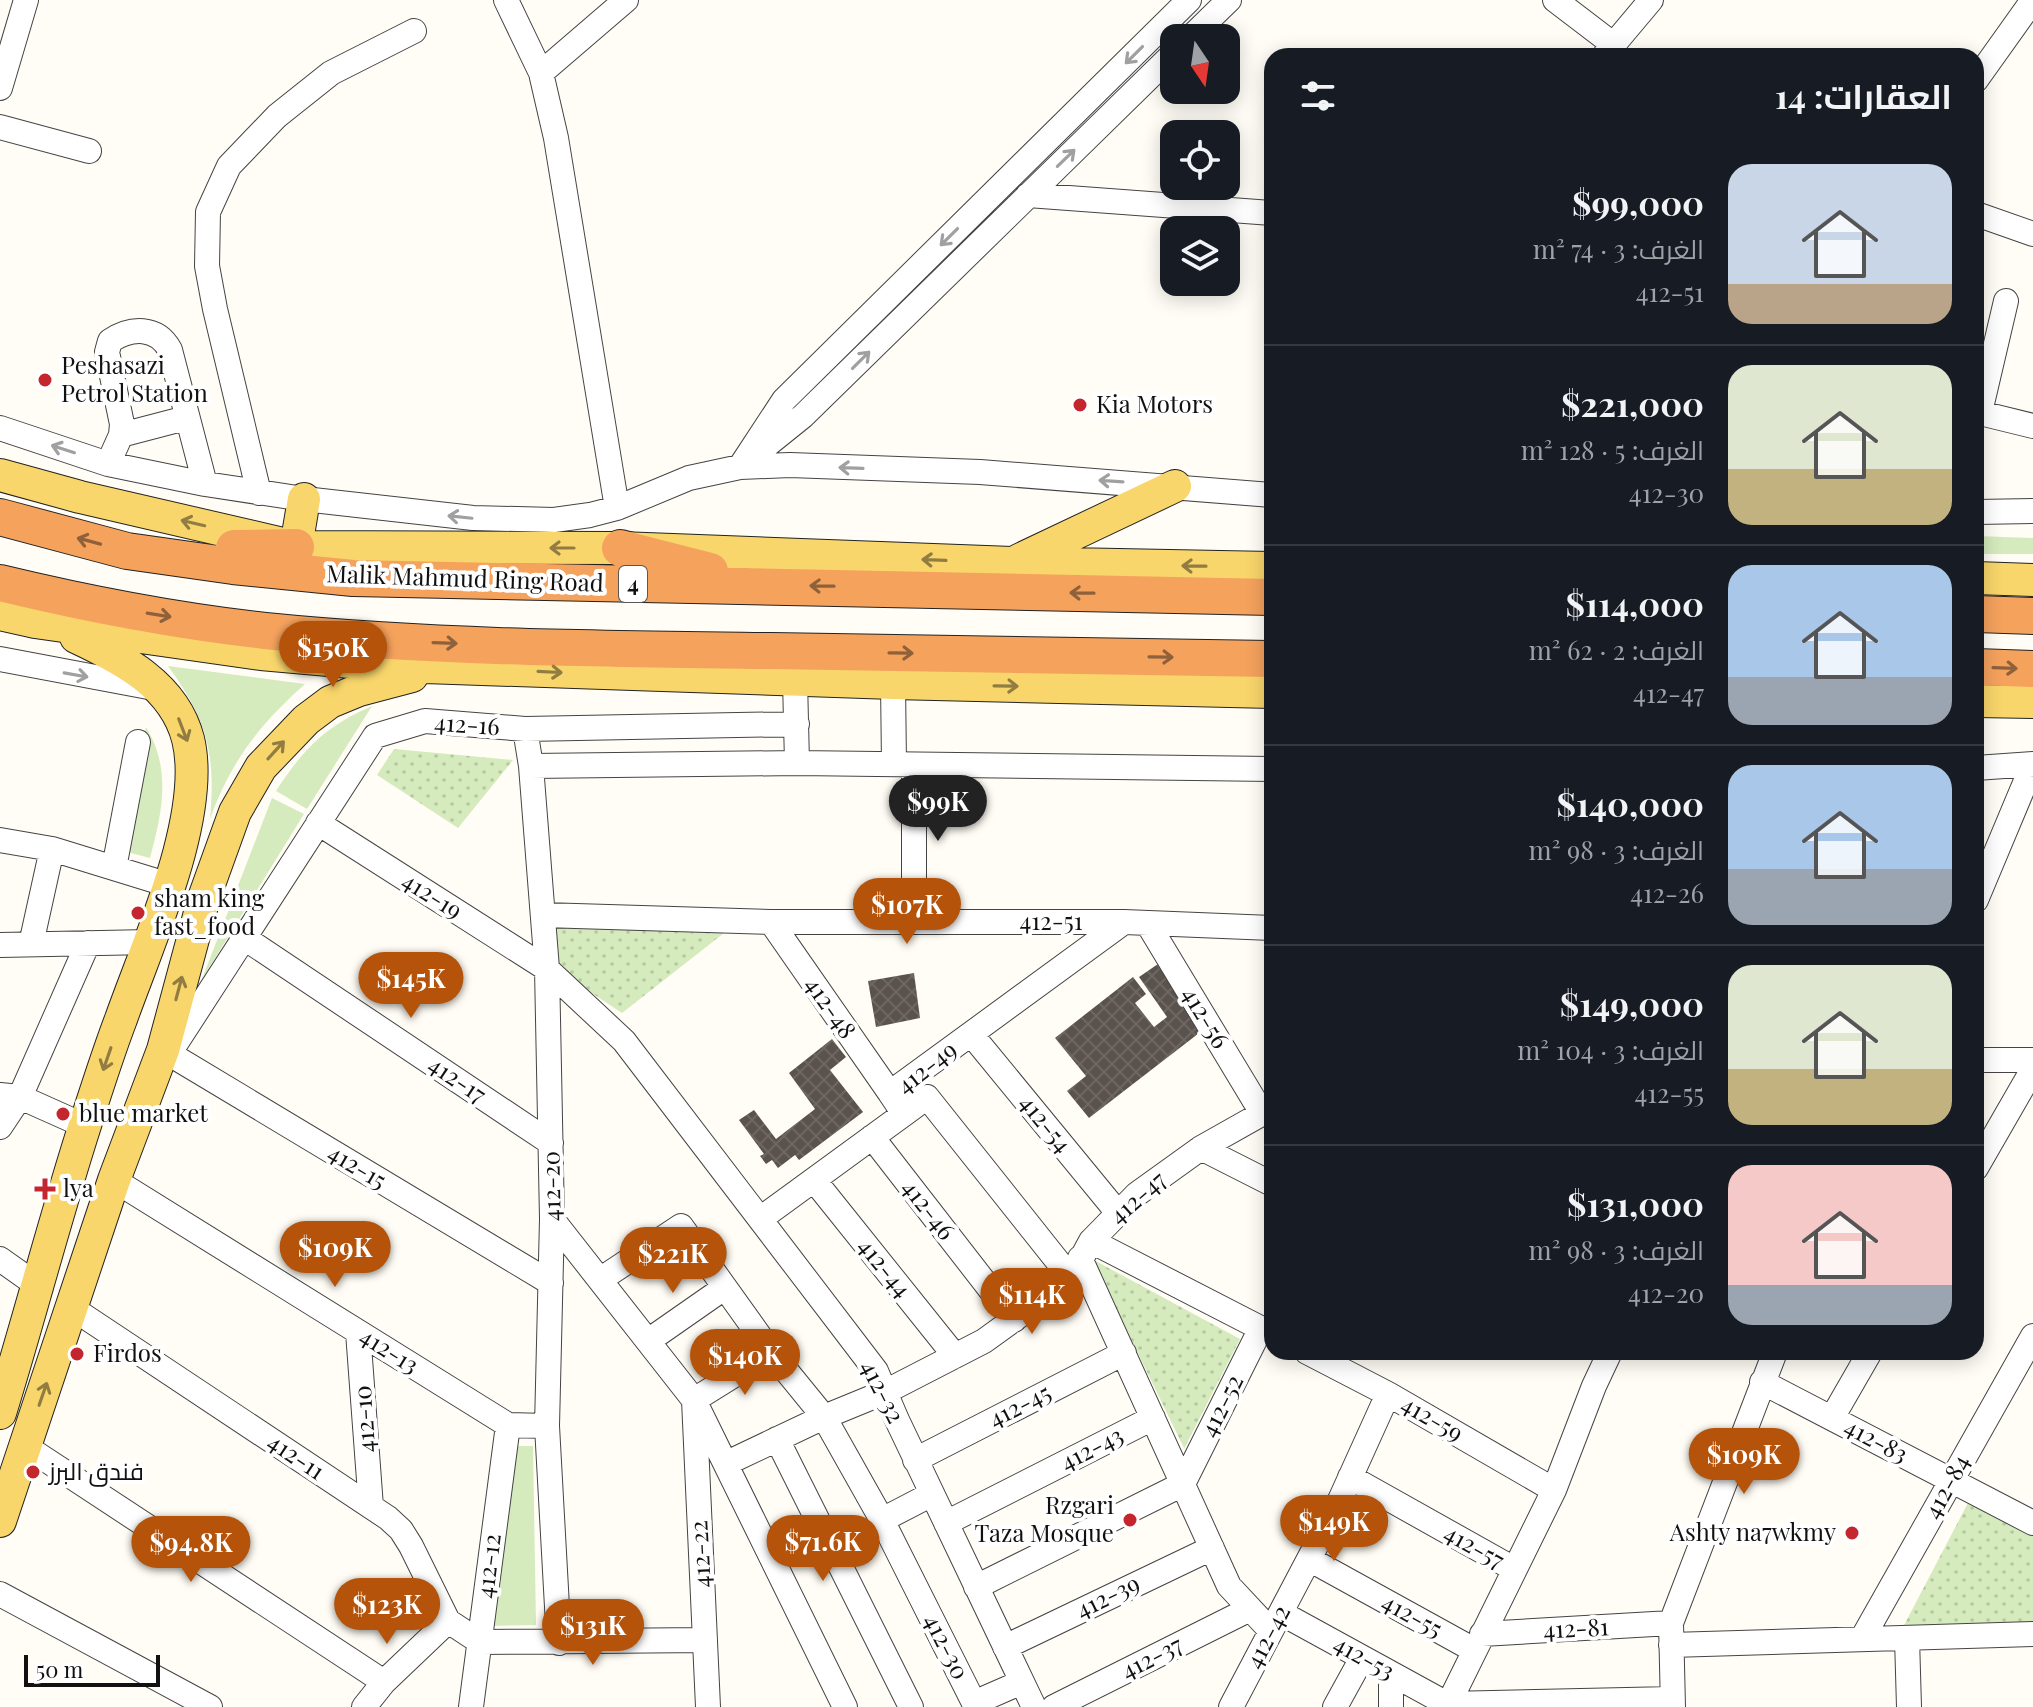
<!DOCTYPE html>
<html lang="ar">
<head>
<meta charset="utf-8">
<style>
	body { margin:0; font-family:"Playfair Display",Cairo,serif; background:#242831; color:#f1f3f6; direction:rtl; height:100vh; display:flex; flex-direction:column; font-size:30px; white-space:nowrap }
	* { box-sizing:border-box; margin:0 }
	p { font-size:26px; color:#9ea1a6 }
	.icon { flex:none; width:44px; height:44px; fill:none; stroke:currentColor; stroke-width:2; stroke-linecap:round; stroke-linejoin:round }
	.map { position:relative; flex:1; overflow:hidden; direction:ltr }
	.sheet { position:absolute; left:1264px; top:48px; width:720px; height:1312px; display:flex; flex-direction:column; background:#171b24; border-radius:24px; box-shadow:0 4px 20px #0003; direction:rtl }
	.sheet>* { flex:none }
	.needle { width:52px; rotate:167deg }
	.fabs { position:absolute; left:1160px; top:24px; display:grid; gap:16px }
	.fabs a { display:grid; place-items:center; width:80px; height:80px; border-radius:16px; background:#171b24; box-shadow:0 4px 20px #0003; font-size:40px }
	.scale { position:absolute; left:24px; bottom:20px; width:136px; box-sizing:border-box; padding-left:8px; border:4px solid #111; border-top:0; font-size:22px; line-height:28px; white-space:nowrap; color:#111; -webkit-text-stroke:6px #fff; paint-order:stroke }
	.price { position:absolute; translate:-50% -68px; padding:0 18px; border-radius:28px; background:#b45309; color:#fff; font-size:26px; line-height:52px; filter:drop-shadow(0 2px 4px #0008) }
	.price::after { content:''; position:absolute; left:50%; top:48px; width:24px; height:18px; margin-left:-12px; background:inherit; clip-path:polygon(0 0,100% 0,50% 100%) }
	.price.selected { background:#222; color:#fff }
	ul { padding:0; list-style:none }
	li { display:flex; align-items:center; gap:24px; height:200px; padding:0 32px }
	li+li { border-top:2px solid #363941 }
	li span { display:grid; place-items:center; flex:none; width:224px; height:160px; border-radius:24px; color:#555 }
	li>.icon { margin-inline-start:auto }
	span .icon { width:96px; height:96px; fill:#fffc; stroke-width:1 }
	li b { font-size:34px }
	h2 { display:flex; justify-content:space-between; align-items:center; height:96px; padding:0 32px; font-size:34px }
	.map>svg:first-child { display:block }
</style>
</head>
<body>
<div class="map">
<svg width="2033" height="1707" viewBox="0 0 2033 1707">
	<defs>
		<pattern id="park-dots" width="8" height="8" patternUnits="userSpaceOnUse" patternTransform="scale(2)"><rect width="8" height="8" fill="#d5ebbd"/><path d="M2 2h.1M6 6h.1" fill="none" stroke="#b6c8a1" stroke-width="1.8" stroke-linecap="round"/></pattern>
		<pattern id="building-cross-hatch" width="8" height="8" patternUnits="userSpaceOnUse" patternTransform="scale(2)"><rect width="8" height="8" fill="#5a524d"/><path d="M0 0l8 8M0 8l8-8" fill="none" stroke="#6d6662"/></pattern>
	</defs>
	<rect width="100%" height="100%" fill="#fffdf5"/>
	<path fill="#d5ebbd" d="M 1976,536 L 2033,538 L 2033,554 L 1976,554 Z
		M 168,666 L 305,684 C 259,725 231,761 210,819 C 216,753 207,720 168,666 Z
		M 372,706 L 307,809 L 276,791 C 303,749 326,726 372,706 Z
		M 146,727 C 172,770 162,812 150,858 L 123,851 Z
		M 272,798 L 304,814 L 202,979 Z
		M 515,1446 L 533,1446 L 536,1625 L 490,1626 Z"/>
	<path fill="url(#park-dots)" d="M 394,749 L 513,760 L 458,828 L 377,775 Z
		M 568,920 L 724,933 L 622,1013 L 563,974 L 559,966 L 556,930 L 558,924 Z
		M 1092,1259 L 1240,1339 L 1184,1449 L 1184,1448 Z
		M 1969,1501 L 2033,1535 L 2033,1623 L 1901,1631 Z"/>
	<path fill="url(#building-cross-hatch)" d="M 1158,964 L 1203,1030 L 1089,1118 L 1067,1091 L 1086,1076 L 1055,1038 L 1133,977 L 1146,994 L 1135,1003 L 1154,1027 L 1167,1017 L 1139,977 Z
		M 914,973 L 920,1018 L 876,1027 L 868,981 Z
		M 832,1039 L 846,1057 L 830,1070 L 863,1112 L 799,1160 L 795,1155 L 778,1168 L 772,1160 L 766,1164 L 760,1156 L 764,1154 L 739,1120 L 754,1110 L 776,1139 L 815,1109 L 789,1073 Z"/>
	<g fill="none" stroke-linecap="round" stroke-linejoin="round">
		<defs>
			<path id="minor" d="M 506,0 L 541,73 L 556,138 L 617,508
				M 1555,0 L 1614,45
				M 1190,38 L 1229,0
				M 1604,56 L 1651,0
				M 541,73 L 626,0
				M 1976,80 L 2033,0
				M 0,88 L 26,0
				M 0,127 L 89,151
				M 1028,195 L 1272,213
				M 1979,215 L 2033,234
				M 1976,412 L 2033,426
				M 1980,412 L 2006,301
				M 0,428 L 108,464 L 205,484 L 304,499 L 473,518 L 554,520 L 590,515 L 617,508 L 689,478 L 740,467 L 790,465 L 980,472 L 1272,495
				M 121,435 L 186,418
				M 757,453 L 803,416 L 1174,53
				M 108,464 L 121,435 L 122,424 L 107,352 L 110,341 C 131,327 157,326 170,350 L 205,484
				M 740,467 L 784,400 L 1189,0
				M 259,493 L 215,309 L 207,266 L 208,212 L 229,166 L 277,116 L 331,73 L 414,31
				M 1976,512 L 2033,511
				M 0,659 L 159,689
				M 795,680 L 797,763
				M 893,683 L 894,764
				M 525,729 L 531,766 L 547,969 L 552,1219 L 547,1426 L 559,1643
				M 531,766 L 797,763 L 1272,769
				M 1976,768 L 2033,764
				M 318,823 L 547,969 L 624,1041 L 876,1371 L 897,1420 L 1034,1707
				M 0,840 L 52,849 L 169,885
				M 114,868 L 138,742
				M 1976,900 L 2033,764
				M 543,915 L 771,922 L 1124,922 L 1272,928
				M 771,922 L 890,1093
				M 914,922 L 914,765
				M 1148,924 L 1262,1113
				M 243,937 L 551,1143
				M 31,944 L 52,849
				M 0,945 L 150,942
				M 971,1034 L 1118,1213
				M 163,1050 L 551,1283
				M 169,1054 L 375,736 L 425,721 L 525,729 L 797,724
				M 1976,1060 L 2033,1060
				M 0,1095 L 20,1097 L 85,1126
				M 904,1114 L 927,1097 L 1071,1278
				M 0,1127 L 20,1097 L 88,943
				M 872,1137 L 1014,1320
				M 1201,1148 L 1272,1184
				M 1976,1168 L 2033,1069
				M 114,1180 L 508,1425 L 547,1426
				M 814,1180 L 955,1356
				M 552,1219 L 694,1400 L 845,1707
				M 760,1219 L 904,1114 L 890,1093 L 1124,922
				M 1091,1241 L 1272,1334
				M 1080,1258 L 1229,1586 L 1271,1631
				M 0,1259 L 38,1286
				M 601,1279 L 681,1226 L 771,1352 L 824,1417 L 882,1520 L 976,1707
				M 72,1308 L 388,1518 L 401,1530 L 411,1546 L 448,1621 L 480,1642 L 705,1640
				M 358,1332 L 371,1507
				M 648,1341 L 724,1288
				M 1307,1352 L 1388,1394 L 1554,1490
				M 1762,1382 L 2033,1523
				M 1832,1418 L 1870,1352
				M 777,1439 L 911,1707
				M 25,1446 L 384,1682
				M 915,1460 L 1124,1353
				M 727,1463 L 824,1417 L 885,1392 L 984,1341 L 1071,1278 L 1091,1241 L 1137,1194 L 1201,1148 L 1272,1108
				M 1350,1477 L 1514,1569
				M 882,1520 L 932,1494
				M 946,1523 L 1153,1418
				M 1309,1559 L 1474,1650
				M 976,1587 L 1183,1484 L 1261,1328
				M 0,1594 L 210,1707
				M 1281,1613 L 1447,1704
				M 1482,1634 L 1671,1623
				M 1907,1638 L 1909,1707
				M 1862,1639 L 2033,1336
				M 1671,1645 L 2033,1634
				M 1005,1647 L 1212,1548
				M 974,1703 L 1022,1682
				M 1447,1704 L 1672,1699
				M 364,1707 L 384,1682 L 448,1621
				M 471,1707 L 508,1425
				M 708,1707 L 694,1400 L 771,1352
				M 1054,1707 L 1250,1609
				M 1231,1707 L 1340,1500 L 1388,1394
				M 1335,1707 L 1362,1658
				M 1391,1707 L 1391,1674
				M 1447,1707 L 1554,1490 L 1594,1386 L 1610,1352
				M 1673,1707 L 1671,1623 L 1775,1352"/>
			<path id="major" d="M 0,475 L 80,497 L 296,547 L 620,548 L 1012,563 L 1272,568
				M 296,547 L 304,499
				M 1019,560 L 1175,486
				M 1976,578 L 2033,580
				M 0,614 L 35,622 L 261,654 L 396,666 L 893,683 L 1272,692
				M 1976,701 L 2033,702
				M 0,1413 C 30,1316 55,1218 86,1122 C 97,1088 108,1053 121,1019 C 147,945 207,815 188,739 C 174,685 123,659 76,637
				M 0,1521 L 114,1180 L 163,1050 L 204,898 L 235,812 L 261,767 L 306,720 L 330,702 L 359,690 L 412,676"/>
			<path id="highway" d="M 0,517 L 127,551 L 233,566 L 353,578 L 1272,597
				M 234,548 L 296,547
				M 620,548 L 710,571
				M 0,583 C 87,604 176,621 265,631 C 433,648 603,649 772,651 C 938,653 1105,656 1272,659
				M 1976,614 L 2033,616
				M 1976,667 L 2033,669"/>
		</defs>
		<use href="#minor" stroke="#444" stroke-width="26"/>
		<use href="#major" stroke="#222" stroke-width="34"/>
		<use href="#highway" stroke="#222" stroke-width="38"/>
		<use href="#minor" stroke="#fff" stroke-width="24"/>
		<use href="#major" stroke="#f9d66b" stroke-width="32"/>
		<use href="#highway" stroke="#f5a25d" stroke-width="36"/>
	</g>
	<defs><path id="oneway-shaft" d="M-6 0H5M1.5-3L5.5 0L1.5 3" fill="none" stroke-width="1.6" stroke-linecap="round" stroke-linejoin="round" transform="scale(2)"/></defs>
	<g stroke="#a0a0a0">
		<use href="#oneway-shaft" transform="translate(1134 55) rotate(135)"/>
		<use href="#oneway-shaft" transform="translate(1066 158) rotate(-44)"/>
		<use href="#oneway-shaft" transform="translate(949 237) rotate(135)"/>
		<use href="#oneway-shaft" transform="translate(861 360) rotate(-45)"/>
		<use href="#oneway-shaft" transform="translate(63 449) rotate(-162)"/>
		<use href="#oneway-shaft" transform="translate(851 468) rotate(-178)"/>
		<use href="#oneway-shaft" transform="translate(1111 481) rotate(-176)"/>
		<use href="#oneway-shaft" transform="translate(460 517) rotate(-174)"/>
		<use href="#oneway-shaft" transform="translate(76 675) rotate(10)"/>
	</g>
	<g stroke="#917d42">
		<use href="#oneway-shaft" transform="translate(193 523) rotate(-167)"/>
		<use href="#oneway-shaft" transform="translate(562 548) rotate(-180)"/>
		<use href="#oneway-shaft" transform="translate(934 560) rotate(-178)"/>
		<use href="#oneway-shaft" transform="translate(1194 566) rotate(-179)"/>
		<use href="#oneway-shaft" transform="translate(550 672) rotate(3)"/>
		<use href="#oneway-shaft" transform="translate(1006 686) rotate(1)"/>
		<use href="#oneway-shaft" transform="translate(183 730) rotate(69)"/>
		<use href="#oneway-shaft" transform="translate(276 750) rotate(-48)"/>
		<use href="#oneway-shaft" transform="translate(179 988) rotate(-75)"/>
		<use href="#oneway-shaft" transform="translate(107 1059) rotate(109)"/>
		<use href="#oneway-shaft" transform="translate(43 1394) rotate(-71)"/>
	</g>
	<g stroke="#8e613b">
		<use href="#oneway-shaft" transform="translate(89 541) rotate(-165)"/>
		<use href="#oneway-shaft" transform="translate(822 586) rotate(-179)"/>
		<use href="#oneway-shaft" transform="translate(1082 593) rotate(-179)"/>
		<use href="#oneway-shaft" transform="translate(159 615) rotate(9)"/>
		<use href="#oneway-shaft" transform="translate(445 643) rotate(2)"/>
		<use href="#oneway-shaft" transform="translate(901 653) rotate(1)"/>
		<use href="#oneway-shaft" transform="translate(1161 657) rotate(1)"/>
		<use href="#oneway-shaft" transform="translate(2005 668) rotate(2)"/>
	</g>
	<g fill="#c4262e" stroke="#fff" stroke-width="3">
		<circle cx="45" cy="380" r="8"/>
		<circle cx="1080" cy="405" r="8"/>
		<circle cx="138" cy="913" r="8"/>
		<circle cx="63" cy="1114" r="8"/>
		<path d="M41 1177h8v8h8v8h-8v8h-8v-8h-8v-8h8z"/>
		<circle cx="77" cy="1354" r="8"/>
		<circle cx="33" cy="1472" r="8"/>
		<circle cx="1130" cy="1520" r="8"/>
		<circle cx="1852" cy="1533" r="8"/>
	</g>
	<g text-anchor="middle" stroke-width="8" stroke-linejoin="round" paint-order="stroke">
		<rect fill="#fff" stroke="#585858" stroke-width="2" x="619" y="566" width="28" height="36" rx="6"/>
		<g font-size="22" font-weight="bold" fill="#111">
			<text x="633" y="592">4</text>
		</g>
		<g font-size="24" fill="#111" stroke="#fff" text-anchor="start">
			<text x="61" y="374">Peshasazi<tspan x="61" dy="28">Petrol Station</tspan></text>
			<text x="1096" y="413">Kia Motors</text>
			<text x="154" y="907">sham king<tspan x="154" dy="28">fast_food</tspan></text>
			<text x="79" y="1122">blue market</text>
			<text x="63" y="1197">lya</text>
			<text x="93" y="1362">Firdos</text>
			<text x="49" y="1480">فندق البرز</text>
			<text x="1114" y="1514" text-anchor="end">Rzgari<tspan x="1114" dy="28">Taza Mosque</tspan></text>
			<text x="1836" y="1541" text-anchor="end">Ashty na7wkmy</text>
		</g>
		<g font-size="24" fill="#111" stroke="#fff">
			<text transform="translate(465 579) rotate(2)" y="8">Malik Mahmud Ring Road</text>
			<text transform="translate(467 725) rotate(4)" y="8">412-16</text>
			<text transform="translate(432 896) rotate(32)" y="8">412-19</text>
			<text x="1051" y="930">412-51</text>
			<text transform="translate(830 1008) rotate(55)" y="8">412-48</text>
			<text transform="translate(1205 1018) rotate(59)" y="8">412-56</text>
			<text transform="translate(927 1068) rotate(-38)" y="8">412-49</text>
			<text transform="translate(457 1080) rotate(34)" y="8">412-17</text>
			<text transform="translate(1045 1124) rotate(51)" y="8">412-54</text>
			<text transform="translate(357 1167) rotate(31)" y="8">412-15</text>
			<text transform="translate(552 1186) rotate(-91)" y="8">412-20</text>
			<text transform="translate(1138 1198) rotate(-41)" y="8">412-47</text>
			<text transform="translate(928 1210) rotate(52)" y="8">412-46</text>
			<text transform="translate(884 1268) rotate(51)" y="8">412-44</text>
			<text transform="translate(389 1351) rotate(32)" y="8">412-13</text>
			<text transform="translate(882 1392) rotate(63)" y="8">412-32</text>
			<text transform="translate(1020 1406) rotate(-27)" y="8">412-45</text>
			<text transform="translate(1222 1406) rotate(-63)" y="8">412-52</text>
			<text transform="translate(365 1419) rotate(-94)" y="8">412-10</text>
			<text transform="translate(1432 1419) rotate(30)" y="8">412-59</text>
			<text transform="translate(1876 1441) rotate(28)" y="8">412-83</text>
			<text transform="translate(1092 1449) rotate(-27)" y="8">412-43</text>
			<text transform="translate(296 1457) rotate(34)" y="8">412-11</text>
			<text transform="translate(1947 1487) rotate(-61)" y="8">412-84</text>
			<text transform="translate(1474 1547) rotate(29)" y="8">412-57</text>
			<text transform="translate(701 1554) rotate(-93)" y="8">412-22</text>
			<text transform="translate(489 1566) rotate(-83)" y="8">412-12</text>
			<text transform="translate(1108 1597) rotate(-26)" y="8">412-39</text>
			<text transform="translate(1412 1616) rotate(29)" y="8">412-55</text>
			<text transform="translate(1576 1629) rotate(-3)" y="8">412-81</text>
			<text transform="translate(1268 1637) rotate(-62)" y="8">412-42</text>
			<text transform="translate(946 1647) rotate(63)" y="8">412-30</text>
			<text transform="translate(1152 1658) rotate(-27)" y="8">412-37</text>
			<text transform="translate(1364 1658) rotate(29)" y="8">412-53</text>
		</g>
	</g>
</svg>
<div class="fabs">
<a><svg class="needle" viewBox="-14 -14 28 28"><path d="M0-13l5 13h-10z" fill="#e53935"/><path d="M0 13l5-13h-10z" fill="#9ea1a6"/></svg></a>
<a><svg class="icon" aria-label="locate" viewBox="0 0 24 24"><circle cx="12" cy="12" r="6"/><path d="M12 2v4M12 18v4M2 12h4M18 12h4"/></svg></a>
<a><svg class="icon" aria-label="layers" viewBox="0 0 24 24"><path d="M12 4l9 5-9 5-9-5zM3 14l9 5 9-5"/></svg></a>
</div>
<div class="scale">50 m</div>
<b class="price" style="left:333px;top:689px">$150K</b>
<b class="price selected" style="left:938px;top:843px">$99K</b>
<b class="price" style="left:907px;top:946px">$107K</b>
<b class="price" style="left:411px;top:1020px">$145K</b>
<b class="price" style="left:335px;top:1289px">$109K</b>
<b class="price" style="left:673px;top:1295px">$221K</b>
<b class="price" style="left:1032px;top:1336px">$114K</b>
<b class="price" style="left:745px;top:1397px">$140K</b>
<b class="price" style="left:1744px;top:1496px">$109K</b>
<b class="price" style="left:1334px;top:1563px">$149K</b>
<b class="price" style="left:823px;top:1583px">$71.6K</b>
<b class="price" style="left:191px;top:1584px">$94.8K</b>
<b class="price" style="left:387px;top:1646px">$123K</b>
<b class="price" style="left:593px;top:1667px">$131K</b>
<section class="sheet">
<h2>العقارات: 14<svg class="icon" aria-label="filters" viewBox="0 0 24 24"><path d="M4 7h16M4 17h16"/><circle cx="9" cy="7" r="2"/><circle cx="15" cy="17" r="2"/></svg></h2>
<ul>
<li><span style="background:linear-gradient(#c9d6e8 75%,#b9a48a 0)"><svg class="icon" aria-label="home" viewBox="0 0 24 24"><path d="M3 11l9-7 9 7M6 9v11h12V9"/></svg></span><div><b>$99,000</b><p>الغرف: 3 · 74 m²</p><p>412-51</p></div></li>
<li><span style="background:linear-gradient(#dfe7d0 65%,#c2b280 0)"><svg class="icon" aria-label="home" viewBox="0 0 24 24"><path d="M3 11l9-7 9 7M6 9v11h12V9"/></svg></span><div><b>$221,000</b><p>الغرف: 5 · 128 m²</p><p>412-30</p></div></li>
<li><span style="background:linear-gradient(#a9c7e8 70%,#9aa5b1 0)"><svg class="icon" aria-label="home" viewBox="0 0 24 24"><path d="M3 11l9-7 9 7M6 9v11h12V9"/></svg></span><div><b>$114,000</b><p>الغرف: 2 · 62 m²</p><p>412-47</p></div></li>
<li><span style="background:linear-gradient(#a9c7e8 65%,#9aa5b1 0)"><svg class="icon" aria-label="home" viewBox="0 0 24 24"><path d="M3 11l9-7 9 7M6 9v11h12V9"/></svg></span><div><b>$140,000</b><p>الغرف: 3 · 98 m²</p><p>412-26</p></div></li>
<li><span style="background:linear-gradient(#dfe7d0 65%,#c2b280 0)"><svg class="icon" aria-label="home" viewBox="0 0 24 24"><path d="M3 11l9-7 9 7M6 9v11h12V9"/></svg></span><div><b>$149,000</b><p>الغرف: 3 · 104 m²</p><p>412-55</p></div></li>
<li><span style="background:linear-gradient(#f6c9c9 75%,#9aa5b1 0)"><svg class="icon" aria-label="home" viewBox="0 0 24 24"><path d="M3 11l9-7 9 7M6 9v11h12V9"/></svg></span><div><b>$131,000</b><p>الغرف: 3 · 98 m²</p><p>412-20</p></div></li>
</ul>
</section>
</div>
</body>
</html>
